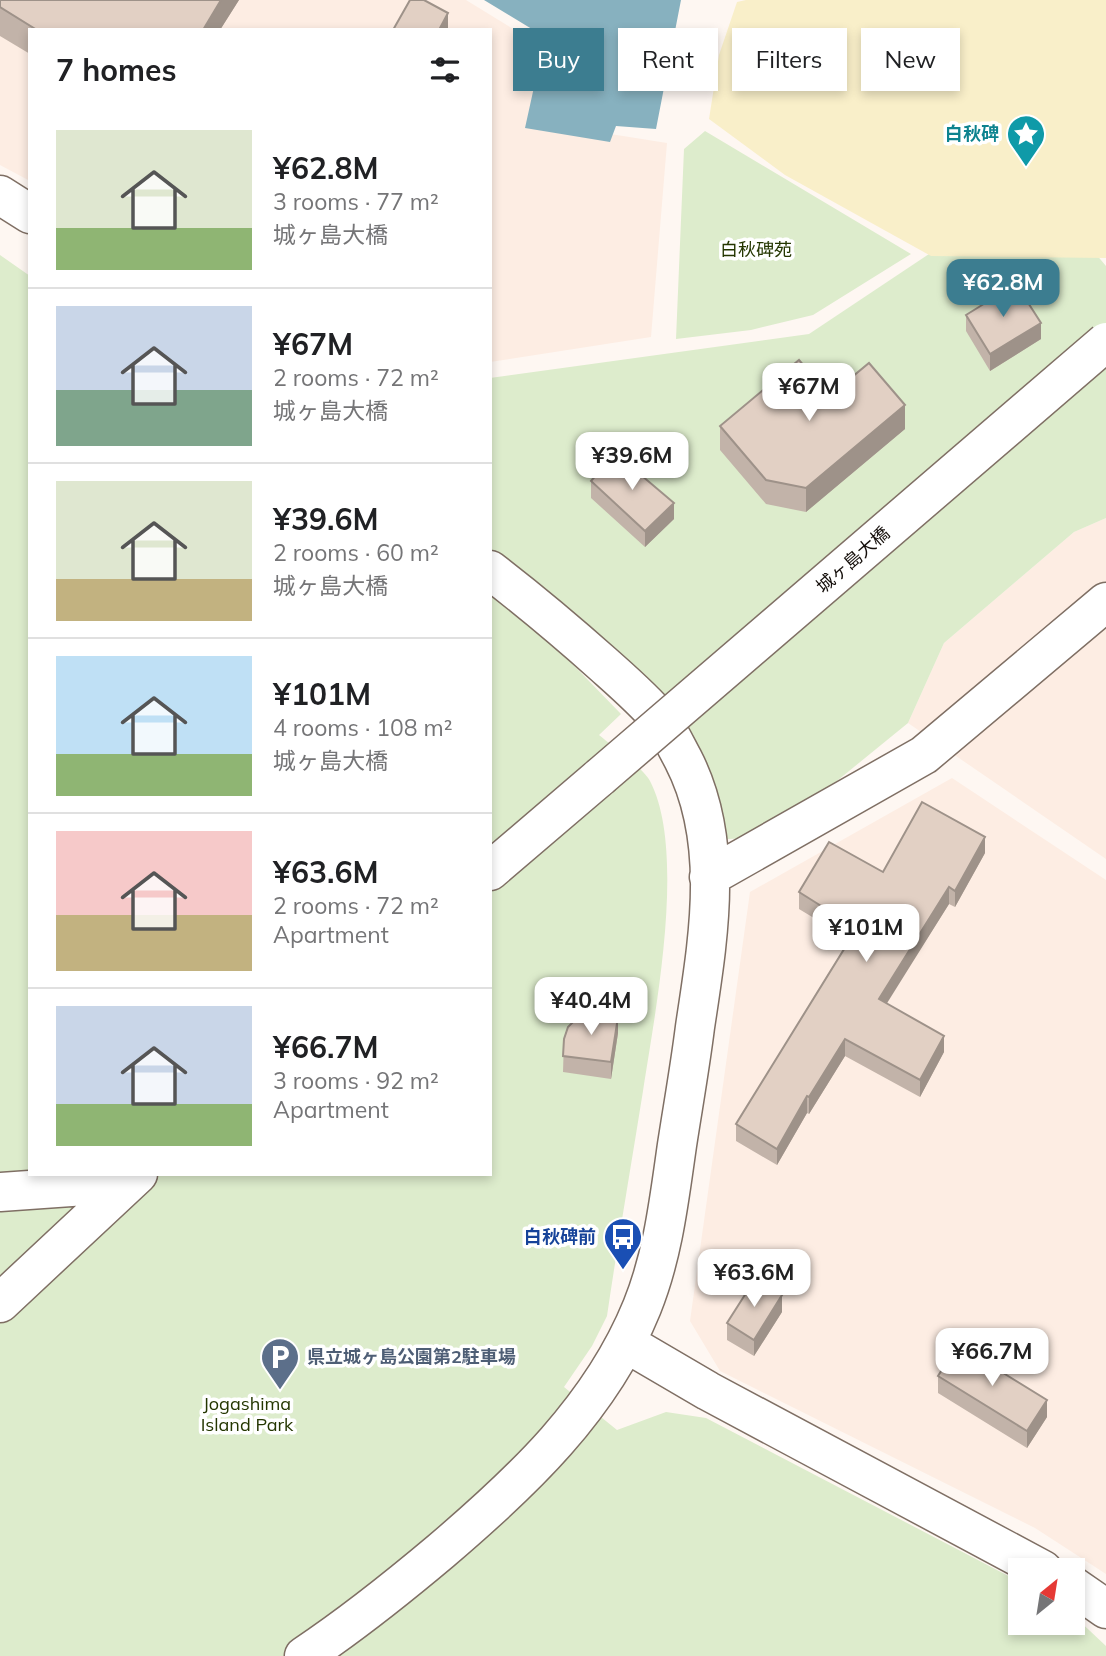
<!DOCTYPE html>
<html lang="en">
<head>
<meta charset="utf-8">
<style>
	body { margin:0; font-family:Mulish,"Noto Sans JP",sans-serif; background:#f6f6f6; color:#202124; height:100vh; display:flex; flex-direction:column; font-size:26px; white-space:nowrap }
	* { box-sizing:border-box; margin:0 }
	p { font-size:23px; color:#757577 }
	.icon { flex:none; width:38px; height:38px; fill:none; stroke:currentColor; stroke-width:2; stroke-linecap:round; stroke-linejoin:round }
	.map { position:relative; flex:1; overflow:hidden }
	.side { position:absolute; left:28px; top:28px; width:464px; height:1148px; display:flex; flex-direction:column; background:#fff; border-radius:0px; box-shadow:0 4px 10px #0003 }
	.side>* { flex:none }
	.banner { position:absolute; left:513px; top:28px; width:488px; height:63px; display:flex; gap:14px }
	.needle { width:46px; rotate:30deg }
	.controls { position:absolute; left:1008px; top:1558px; display:grid; gap:14px }
	.controls a { display:grid; place-items:center; width:77px; height:77px; border-radius:0px; background:#fff; box-shadow:0 4px 10px #0003; font-size:35px }
	.price { position:absolute; translate:-50% -60px; padding:0 16px; border-radius:14px; background:#fff; color:#222; font-size:23px; line-height:46px; filter:drop-shadow(0 2px 4px #0008) }
	.price::after { content:''; position:absolute; left:50%; top:42px; width:21px; height:16px; margin-left:-10px; background:inherit; clip-path:polygon(0 0,100% 0,50% 100%) }
	.price.on { background:#3c7d90; color:#fff }
	ul { padding:0; list-style:none }
	li { display:flex; align-items:center; gap:21px; height:175px; padding:0 28px }
	li+li { border-top:2px solid #e0e0e0 }
	li span { display:grid; place-items:center; flex:none; width:196px; height:140px; border-radius:0px; color:#555 }
	li>.icon { margin-inline-start:auto }
	span .icon { width:84px; height:84px; fill:#fffc; stroke-width:1 }
	li b { font-size:30px }
	h2 { display:flex; justify-content:space-between; align-items:center; height:84px; padding:0 28px; font-size:30px }
	.tag { padding:0 24px; border-radius:0px; background:#fff; box-shadow:0 4px 10px #0003; font-size:24px; line-height:63px }
	.tag.on { background:#3c7d90; color:#fff }
	.map>svg:first-child { display:block }
</style>
</head>
<body>
<div class="map">
<svg width="1106" height="1656" viewBox="0 0 1106 1656">
	<rect width="100%" height="100%" fill="#fef7f2"/>
	<path fill="#fdede3" d="M 0,0 L 411,0 L 392,30 L 30,30 L 30,181 L 0,165 Z
		M 427,0 L 466,0 L 549,51 L 534,85 L 535,122 L 667,143 L 651,337 L 490,362 L 490,30 L 407,30 Z
		M 1106,518 L 1106,859 L 908,723 L 944,643 L 1074,532 Z
		M 952,778 L 1106,880 L 1106,1574 L 1035,1528 L 720,1371 L 690,1321 L 750,892 Z"/>
	<path fill="#ddeccc" d="M 705,131 L 911,254 L 813,315 L 751,330 L 676,339 L 684,149 Z
		M 941,246 L 1095,253 L 1106,266 L 1106,518 L 1074,532 L 944,643 L 908,723 L 768,837 L 708,840 L 685,763 L 490,570 L 490,378 L 809,334 Z
		M 0,255 L 30,276 L 30,1174 L 490,1174 L 490,595 L 555,646 L 621,714 L 599,735 C 611,745 644,769 650,781 C 687,852 655,1012 643,1091 C 631,1166 618,1241 607,1316 L 592,1346 L 564,1387 L 617,1430 L 666,1412 L 706,1418 L 1020,1582 L 1020,1622 L 1073,1622 L 1073,1615 L 1106,1646 L 1106,1656 L 0,1656 Z"/>
	<path fill="#f9efc9" d="M 746,0 L 1106,0 L 1106,258 L 931,256 L 785,175 L 709,119 L 719,55 L 737,2 Z"/>
	<path fill="#87b1bf" d="M 484,0 L 681,0 L 656,129 L 616,126 L 610,142 L 525,128 L 545,37 Z"/>
	<g fill="none" stroke-linecap="round" stroke-linejoin="round">
		<defs>
			<path id="minor" d="M 0,195 L 30,214
				M 490,871 L 600,777
				M 709,877 L 924,755 L 1106,602
				M 0,1192 L 128,1183
				M 0,1303 L 138,1174
				M 626,1343 L 708,1391 L 1043,1570
				M 1073,1586 L 1106,1609
				M 304,1656 C 352,1624 397,1588 441,1551 C 522,1482 601,1408 642,1307 C 663,1255 669,1201 677,1145 C 683,1106 690,1067 695,1027 C 708,940 726,842 683,759 C 676,746 669,731 660,719 C 643,699 622,681 603,664 C 566,631 529,600 490,570"/>
		</defs>
		<use href="#minor" stroke="#7f6f64" stroke-width="41"/>
		<use href="#minor" stroke="#fff" stroke-width="38"/>
		<defs>
			<path id="minor-bridge" d="M 600,777 L 1106,342"/>
		</defs>
		<use href="#minor-bridge" stroke="#7f6f64" stroke-width="41" stroke-linecap="butt"/>
		<use href="#minor-bridge" stroke="#fff" stroke-width="38"/>
	</g>
	<path fill="#c2b3a9" d="M 0,0 L 239,0 L 220,30 L 30,30 L 30,54 L 0,36 Z
		M 966,315 L 1041,339 L 990,371 L 966,331 Z
		M 829,396 L 905,429 L 806,512 L 766,504 L 720,450 L 720,426 Z
		M 591,481 L 674,519 L 645,547 L 591,498 Z
		M 985,853 L 955,907 L 949,904 L 886,1003 L 944,1052 L 920,1097 L 845,1056 L 809,1114 L 807,1113 L 777,1165 L 736,1141 L 736,1124 L 846,945 L 842,942 L 842,935 L 799,909 L 799,892 L 883,872 Z
		M 618,1033 L 611,1079 L 563,1072 L 564,1039 Z
		M 782,1312 L 754,1356 L 727,1340 L 727,1323 Z
		M 938,1376 L 1047,1417 L 1027,1448 L 938,1393 Z"/>
	<path fill="#9e9289" d="M 221,0 L 239,0 L 220,30 L 203,30 Z
		M 448,13 L 448,30 L 439,30 Z
		M 1041,323 L 1041,339 L 990,371 L 990,354 Z
		M 905,405 L 905,429 L 806,512 L 806,488 Z
		M 674,503 L 674,519 L 645,547 L 645,531 Z
		M 985,837 L 985,853 L 955,907 L 955,891 Z
		M 949,887 L 949,904 L 879,1016 L 879,999 Z
		M 618,1017 L 618,1033 L 611,1079 L 611,1062 Z
		M 944,1036 L 944,1052 L 920,1097 L 920,1080 Z
		M 845,1039 L 845,1056 L 809,1114 L 809,1097 Z
		M 807,1096 L 807,1113 L 777,1165 L 777,1149 Z
		M 782,1295 L 782,1312 L 754,1356 L 754,1340 Z
		M 1047,1400 L 1047,1417 L 1027,1448 L 1027,1431 Z"/>
	<path fill="#e2d0c4" stroke="#9e9289" stroke-width="2" d="M 0,0 L 221,0 L 203,30 L 37,30 L 0,7 Z
		M 410,0 L 424,0 L 448,13 L 439,30 L 393,30 Z
		M 1016,284 L 1041,323 L 990,354 L 966,315 Z
		M 799,360 L 829,396 L 869,363 L 905,405 L 806,488 L 766,480 L 720,426 Z
		M 615,453 L 674,503 L 645,531 L 591,481 Z
		M 922,802 L 985,837 L 955,891 L 949,887 L 879,999 L 944,1036 L 920,1080 L 845,1039 L 809,1097 L 807,1096 L 777,1149 L 736,1124 L 854,933 L 842,926 L 845,921 L 799,892 L 829,842 L 883,872 Z
		M 589,1011 L 602,1011 L 618,1017 L 611,1062 L 563,1056 L 564,1039 L 568,1027 L 577,1018 Z
		M 755,1279 L 782,1295 L 754,1340 L 727,1323 Z
		M 958,1345 L 1047,1400 L 1027,1431 L 938,1376 Z"/>
	<defs>
		<symbol id="sight-pin" viewBox="-11 -11 22 30"><path d="M0 17L-7.5 6A9.5 9.5 0 1 1 7.5 6Z" fill="#0f9aa8" stroke="#fff"/><path d="M0-6L1.8-2.2L6-1.7L2.9 1.2L3.7 5.4L0 3.3L-3.7 5.4L-2.9 1.2L-6-1.7L-1.8-2.2Z" fill="#fff"/></symbol>
		<symbol id="bus-pin" viewBox="-11 -11 22 30"><path d="M0 17L-7.5 6A9.5 9.5 0 1 1 7.5 6Z" fill="#1a4fb4" stroke="#fff"/><path d="M-5-6H5V4H4V6H2V4H-2V6H-4V4H-5ZM-3.5-4V0h7V-4ZM-3.5 1.2v1.5H-2V1.2ZM2 1.2v1.5H3.5V1.2Z" fill="#fff"/></symbol>
		<symbol id="parking-pin" viewBox="-11 -11 22 30"><path d="M0 17L-7.5 6A9.5 9.5 0 1 1 7.5 6Z" fill="#5c6f8a" stroke="#fff"/><path d="M-3.5-5.5H1a3.5 3.5 0 0 1 0 7H-1V5.5H-3.5ZM-1-3.4V-.6H.8a1.4 1.4 0 0 0 0-2.8Z" fill="#fff"/></symbol>
	</defs>
	<g fill-rule="evenodd">
		<use href="#sight-pin" x="1004" y="112" width="44" height="60"/>
		<use href="#bus-pin" x="601" y="1215" width="44" height="60"/>
		<use href="#parking-pin" x="258" y="1335" width="44" height="60"/>
	</g>
	<g text-anchor="middle" stroke-width="7" stroke-linejoin="round" paint-order="stroke">
		<g font-size="18" font-weight="bold" fill="#0d838f" stroke="#fff" text-anchor="end">
			<text x="999" y="140">白秋碑</text>
		</g>
		<g font-size="18" fill="#243600" stroke="#fff">
			<text x="756" y="256">白秋碑苑</text>
			<text x="247" y="1410">Jogashima<tspan x="247" dy="21">Island Park</tspan></text>
		</g>
		<g font-size="18" fill="#130d09" stroke="#fff">
			<text transform="translate(853 560) rotate(-41)" y="6">城ヶ島大橋</text>
		</g>
		<g font-size="18" font-weight="bold" fill="#164399" stroke="#fff" text-anchor="end">
			<text x="596" y="1243">白秋碑前</text>
		</g>
		<g font-size="18" font-weight="bold" fill="#4e5e75" stroke="#fff" text-anchor="start">
			<text x="307" y="1363">県立城ヶ島公園第2駐車場</text>
		</g>
	</g>
</svg>
<div class="controls">
<a><svg class="needle" viewBox="-14 -14 28 28"><path d="M0-13l5 13h-10z" fill="#e53935"/><path d="M0 13l5-13h-10z" fill="#757577"/></svg></a>
</div>
<b class="price on" style="left:1003px;top:319px">¥62.8M</b>
<b class="price" style="left:809px;top:423px">¥67M</b>
<b class="price" style="left:632px;top:492px">¥39.6M</b>
<b class="price" style="left:866px;top:964px">¥101M</b>
<b class="price" style="left:591px;top:1037px">¥40.4M</b>
<b class="price" style="left:754px;top:1309px">¥63.6M</b>
<b class="price" style="left:992px;top:1388px">¥66.7M</b>
<div class="banner">
<a class="tag on">Buy</a>
<a class="tag">Rent</a>
<a class="tag">Filters</a>
<a class="tag">New</a>
</div>
<section class="side">
<h2>7 homes<svg class="icon" aria-label="filters" viewBox="0 0 24 24"><path d="M4 7h16M4 17h16"/><circle cx="9" cy="7" r="2"/><circle cx="15" cy="17" r="2"/></svg></h2>
<ul>
<li><span style="background:linear-gradient(#dfe7d0 70%,#8fb573 0)"><svg class="icon" aria-label="home" viewBox="0 0 24 24"><path d="M3 11l9-7 9 7M6 9v11h12V9"/></svg></span><div><b>¥62.8M</b><p>3 rooms · 77 m²</p><p>城ヶ島大橋</p></div></li>
<li><span style="background:linear-gradient(#c9d6e8 60%,#7fa58c 0)"><svg class="icon" aria-label="home" viewBox="0 0 24 24"><path d="M3 11l9-7 9 7M6 9v11h12V9"/></svg></span><div><b>¥67M</b><p>2 rooms · 72 m²</p><p>城ヶ島大橋</p></div></li>
<li><span style="background:linear-gradient(#dfe7d0 70%,#c2b280 0)"><svg class="icon" aria-label="home" viewBox="0 0 24 24"><path d="M3 11l9-7 9 7M6 9v11h12V9"/></svg></span><div><b>¥39.6M</b><p>2 rooms · 60 m²</p><p>城ヶ島大橋</p></div></li>
<li><span style="background:linear-gradient(#bfe0f5 70%,#8fb573 0)"><svg class="icon" aria-label="home" viewBox="0 0 24 24"><path d="M3 11l9-7 9 7M6 9v11h12V9"/></svg></span><div><b>¥101M</b><p>4 rooms · 108 m²</p><p>城ヶ島大橋</p></div></li>
<li><span style="background:linear-gradient(#f6c9c9 60%,#c2b280 0)"><svg class="icon" aria-label="home" viewBox="0 0 24 24"><path d="M3 11l9-7 9 7M6 9v11h12V9"/></svg></span><div><b>¥63.6M</b><p>2 rooms · 72 m²</p><p>Apartment</p></div></li>
<li><span style="background:linear-gradient(#c9d6e8 70%,#8fb573 0)"><svg class="icon" aria-label="home" viewBox="0 0 24 24"><path d="M3 11l9-7 9 7M6 9v11h12V9"/></svg></span><div><b>¥66.7M</b><p>3 rooms · 92 m²</p><p>Apartment</p></div></li>
</ul>
</section>
</div>
</body>
</html>
